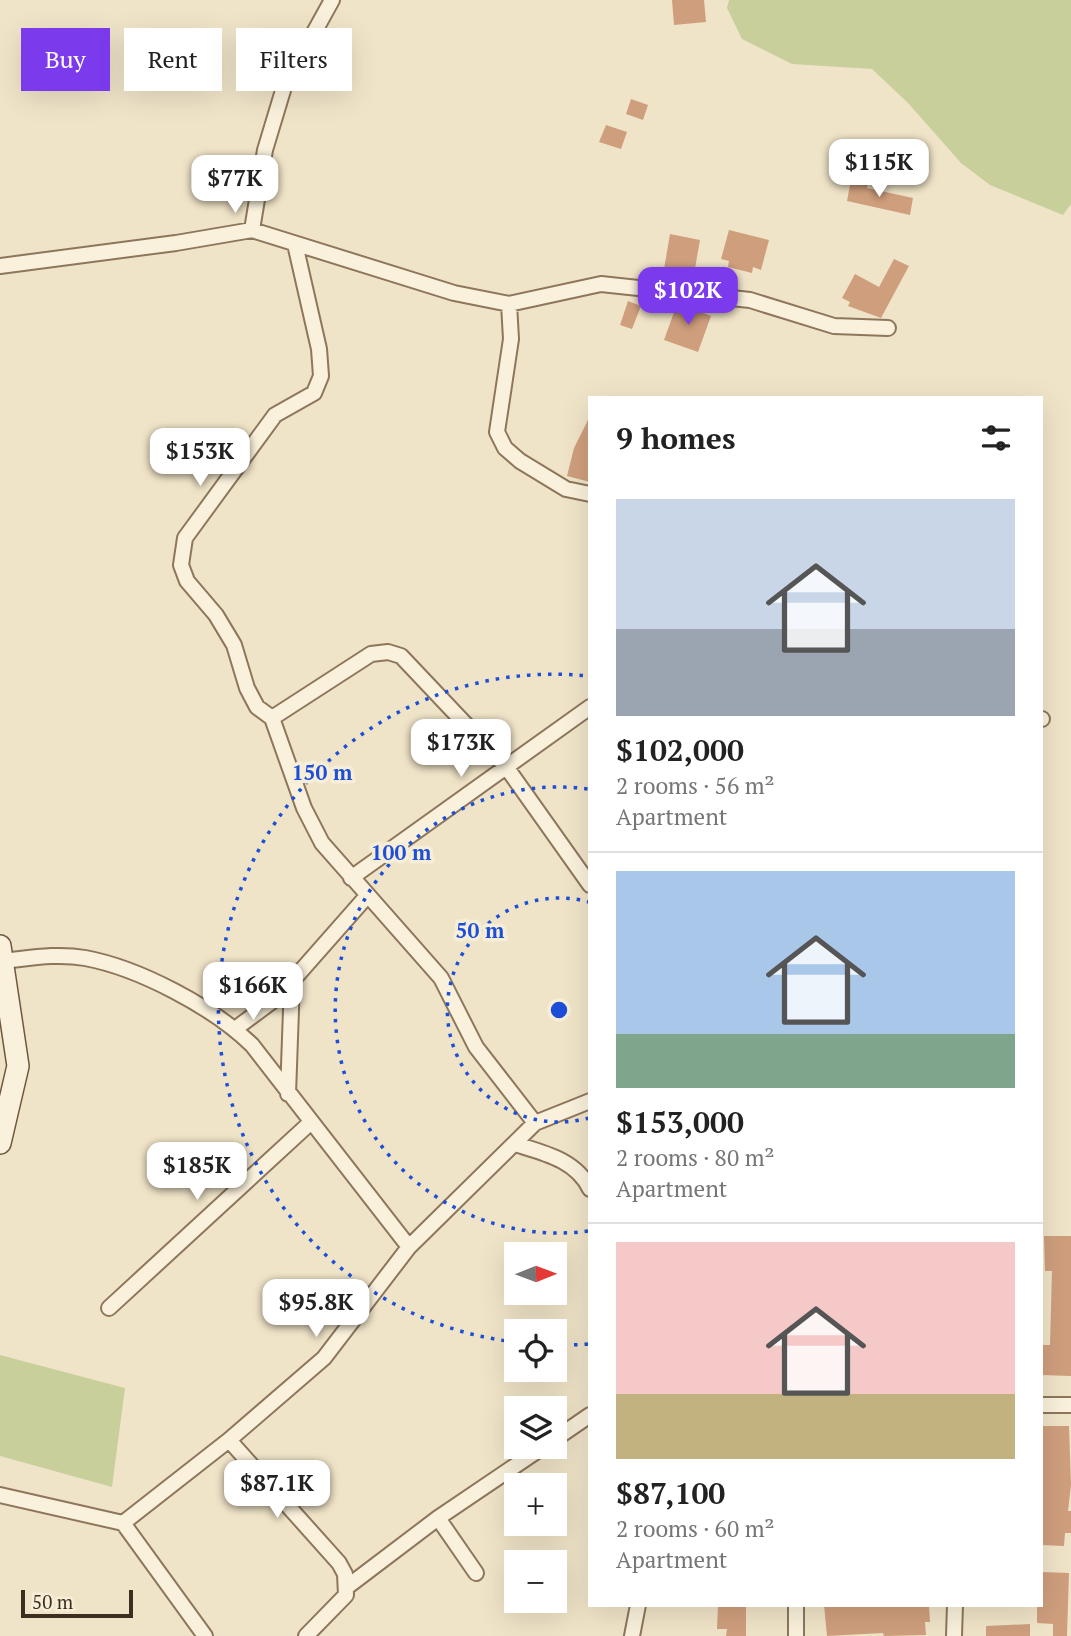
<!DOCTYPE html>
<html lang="en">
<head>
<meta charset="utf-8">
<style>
	body { margin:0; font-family:"PT Serif",serif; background:#f2f2f2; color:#222; height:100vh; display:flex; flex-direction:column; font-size:26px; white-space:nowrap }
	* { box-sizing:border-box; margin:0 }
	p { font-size:23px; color:#767676 }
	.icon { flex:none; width:38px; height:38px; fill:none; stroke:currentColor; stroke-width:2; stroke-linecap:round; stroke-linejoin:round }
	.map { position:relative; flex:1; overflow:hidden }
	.panel { position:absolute; left:588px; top:396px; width:455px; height:1211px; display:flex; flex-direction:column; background:#fff; border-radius:0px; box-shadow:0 7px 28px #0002 }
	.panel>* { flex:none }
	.top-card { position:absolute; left:21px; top:28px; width:462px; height:63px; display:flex; gap:14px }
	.needle { width:46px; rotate:89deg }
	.tools { position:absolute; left:504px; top:1242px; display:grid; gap:14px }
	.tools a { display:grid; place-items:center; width:63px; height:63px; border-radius:0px; background:#fff; box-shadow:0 7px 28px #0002; font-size:35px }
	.scale { position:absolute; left:21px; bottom:18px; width:112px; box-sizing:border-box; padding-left:7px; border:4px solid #3d2e20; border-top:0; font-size:19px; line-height:24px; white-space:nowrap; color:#3d2e20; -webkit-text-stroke:5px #f7eed8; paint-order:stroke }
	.price { position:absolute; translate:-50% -60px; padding:0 16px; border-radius:14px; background:#fff; color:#222; font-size:23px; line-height:46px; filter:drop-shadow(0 2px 4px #0008) }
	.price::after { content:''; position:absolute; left:50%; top:42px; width:21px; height:16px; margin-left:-10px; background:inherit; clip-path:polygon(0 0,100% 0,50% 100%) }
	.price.selected { background:#7c3aed; color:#fff }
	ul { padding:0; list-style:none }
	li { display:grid; align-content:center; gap:14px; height:371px; padding:0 28px }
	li+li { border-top:2px solid #e0e0e0 }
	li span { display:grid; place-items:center; height:217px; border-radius:0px; color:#555 }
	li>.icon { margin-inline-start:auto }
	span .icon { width:126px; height:126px; fill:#fffc; stroke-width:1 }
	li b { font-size:30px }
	h2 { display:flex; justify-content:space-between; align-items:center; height:84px; padding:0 28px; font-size:30px }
	.chip { padding:0 24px; border-radius:0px; background:#fff; box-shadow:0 7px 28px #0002; font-size:24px; line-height:63px }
	.chip.selected { background:#7c3aed; color:#fff }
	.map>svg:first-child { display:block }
</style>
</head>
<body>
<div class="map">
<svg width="1071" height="1636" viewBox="0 0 1071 1636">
	<rect width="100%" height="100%" fill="#f0e4c8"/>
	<path fill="#c9cf9b" d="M 729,0 L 1071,0 L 1071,204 L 1063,215 L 990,185 L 961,163 L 908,103 L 872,69 L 792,64 L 742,39 L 727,8 Z
		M 0,1355 L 125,1388 L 112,1487 L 0,1456 Z"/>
	<path fill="#cf9f7d" d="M 672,0 L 704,0 L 706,22 L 674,25 Z
		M 631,99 L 648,105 L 643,120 L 626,114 Z
		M 606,125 L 627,132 L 621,149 L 599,142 Z
		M 848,144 L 874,149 L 872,161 L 846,156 Z
		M 851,180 L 868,183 L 867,188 L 913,198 L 910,215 L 847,201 Z
		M 729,230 L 769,240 L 761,270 L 753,267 L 752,273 L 728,267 L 729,261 L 721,259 Z
		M 670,234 L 700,240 L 694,274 L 664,269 Z
		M 894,259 L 909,266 L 881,318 L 848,306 L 850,302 L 842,298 L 855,274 L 879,287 Z
		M 628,301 L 641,306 L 632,329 L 620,325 Z
		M 688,303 L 705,309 L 703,313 L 711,316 L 698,352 L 664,340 L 677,304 L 687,307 Z
		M 590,416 L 590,482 L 567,476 L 574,448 Z
		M 1044,1236 L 1071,1236 L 1071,1376 L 1041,1375 L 1042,1345 L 1050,1345 L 1052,1271 L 1045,1271 Z
		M 1041,1426 L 1069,1426 L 1071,1485 L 1068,1511 L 1071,1511 L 1071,1533 L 1065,1533 L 1064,1546 L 1041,1545 Z
		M 1041,1572 L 1069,1573 L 1067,1636 L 1053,1636 L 1053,1624 L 1037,1623 L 1037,1605 L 1041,1605 Z
		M 718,1605 L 746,1606 L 746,1636 L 726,1636 L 727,1629 L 717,1629 Z
		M 824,1605 L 929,1605 L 930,1622 L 925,1622 L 926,1635 L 884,1636 L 883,1633 L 827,1636 Z
		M 1030,1624 L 1030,1636 L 986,1636 L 986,1626 Z"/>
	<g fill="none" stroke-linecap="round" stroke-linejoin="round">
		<defs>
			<path id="street" d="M 252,230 L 454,293 L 509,304 L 601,284 L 750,300 L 834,326 L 888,328
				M 295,244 L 319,349 L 321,376 L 314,393 L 275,415 L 185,538 L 181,565 L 187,581 L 216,615 L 234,645 L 247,688 L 257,707 L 272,718 L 304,808 L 322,843 L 441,978 L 476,1047 L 535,1123
				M 0,266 L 176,243 L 252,230 L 265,150 L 284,87 L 332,0
				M 509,304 L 511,339 L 497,432 L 505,448 L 520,461 L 566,489 L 590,494
				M 272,718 L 371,654 L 388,652 L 401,656 L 507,768 L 590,885
				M 1041,719 L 1042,719
				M 351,878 L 590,707
				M 3,961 C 31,958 57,953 85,958 C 139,968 213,1007 252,1045 L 409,1247
				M 235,1029 L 278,997 L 367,896
				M 288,1094 L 292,982
				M 515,1144 C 544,1153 576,1160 590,1189
				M 109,1308 L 310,1123
				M 1041,1405 L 1071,1405
				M 555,1439 L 590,1415
				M 229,1440 L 339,1563 L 345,1574 L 346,1595 L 306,1636
				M 0,1495 L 123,1523 L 229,1440 L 324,1358 L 409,1247 L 535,1123 L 590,1101
				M 438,1518 L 476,1573
				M 123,1523 L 205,1636
				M 347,1587 L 438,1518 L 543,1447
				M 796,1605 L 796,1636
				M 632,1636 L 638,1605
				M 954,1636 L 955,1605"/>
			<path id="secondary" d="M 0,946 L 18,1066 L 0,1143"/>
		</defs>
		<use href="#street" stroke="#8d765c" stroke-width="18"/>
		<use href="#secondary" stroke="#6f573f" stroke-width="24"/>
		<use href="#street" stroke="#faf1dc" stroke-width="14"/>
		<use href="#secondary" stroke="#faf1dc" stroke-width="21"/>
	</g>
	<g fill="none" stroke="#1d4ed8" stroke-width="3.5" stroke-dasharray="3.5 7">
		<path d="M589 1118A112 112 0 1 1 589 902"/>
		<path d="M588 1231A223 223 0 1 1 588 789"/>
		<path d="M588 1344A335 335 0 0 1 556 1345M515 1342A335 335 0 0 1 588 676"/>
	</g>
	<circle cx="559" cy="1010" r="10" fill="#1d4ed8" stroke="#f7eed8" stroke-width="3.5"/>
	<g font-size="21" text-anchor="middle" font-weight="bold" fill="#1d4ed8" stroke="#f7eed8" stroke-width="7" stroke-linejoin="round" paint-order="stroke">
		<text x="322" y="780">150 m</text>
		<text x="401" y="860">100 m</text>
		<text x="480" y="938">50 m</text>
	</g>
</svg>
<div class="tools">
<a><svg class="needle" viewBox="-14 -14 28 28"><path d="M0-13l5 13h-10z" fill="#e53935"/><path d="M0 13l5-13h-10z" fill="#767676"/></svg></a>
<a><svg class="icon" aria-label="locate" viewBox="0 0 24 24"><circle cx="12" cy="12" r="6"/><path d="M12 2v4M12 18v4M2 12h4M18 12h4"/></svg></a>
<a><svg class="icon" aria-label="layers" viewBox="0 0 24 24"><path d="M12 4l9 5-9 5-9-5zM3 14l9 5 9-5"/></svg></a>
<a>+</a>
<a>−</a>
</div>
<div class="scale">50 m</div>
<b class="price" style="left:879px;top:199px">$115K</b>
<b class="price" style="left:235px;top:215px">$77K</b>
<b class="price selected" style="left:688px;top:327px">$102K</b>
<b class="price" style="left:200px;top:488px">$153K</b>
<b class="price" style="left:461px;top:779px">$173K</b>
<b class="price" style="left:253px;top:1022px">$166K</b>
<b class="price" style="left:197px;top:1202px">$185K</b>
<b class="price" style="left:316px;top:1339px">$95.8K</b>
<b class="price" style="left:277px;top:1520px">$87.1K</b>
<div class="top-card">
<a class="chip selected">Buy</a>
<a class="chip">Rent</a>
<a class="chip">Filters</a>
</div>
<section class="panel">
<h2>9 homes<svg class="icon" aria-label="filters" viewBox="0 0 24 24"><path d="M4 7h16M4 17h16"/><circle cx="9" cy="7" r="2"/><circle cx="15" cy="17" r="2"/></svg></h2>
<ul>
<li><span style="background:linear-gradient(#c9d6e8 60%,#9aa5b1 0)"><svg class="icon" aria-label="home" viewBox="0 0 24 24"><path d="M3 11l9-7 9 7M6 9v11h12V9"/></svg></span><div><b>$102,000</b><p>2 rooms · 56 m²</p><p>Apartment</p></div></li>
<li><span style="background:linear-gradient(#a9c7e8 75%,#7fa58c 0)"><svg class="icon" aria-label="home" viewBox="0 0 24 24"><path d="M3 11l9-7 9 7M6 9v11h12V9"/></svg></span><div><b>$153,000</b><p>2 rooms · 80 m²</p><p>Apartment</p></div></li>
<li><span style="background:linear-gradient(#f6c9c9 70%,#c2b280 0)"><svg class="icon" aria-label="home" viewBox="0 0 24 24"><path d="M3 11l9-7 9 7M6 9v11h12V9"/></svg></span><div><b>$87,100</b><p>2 rooms · 60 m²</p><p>Apartment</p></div></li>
</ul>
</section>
</div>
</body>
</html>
